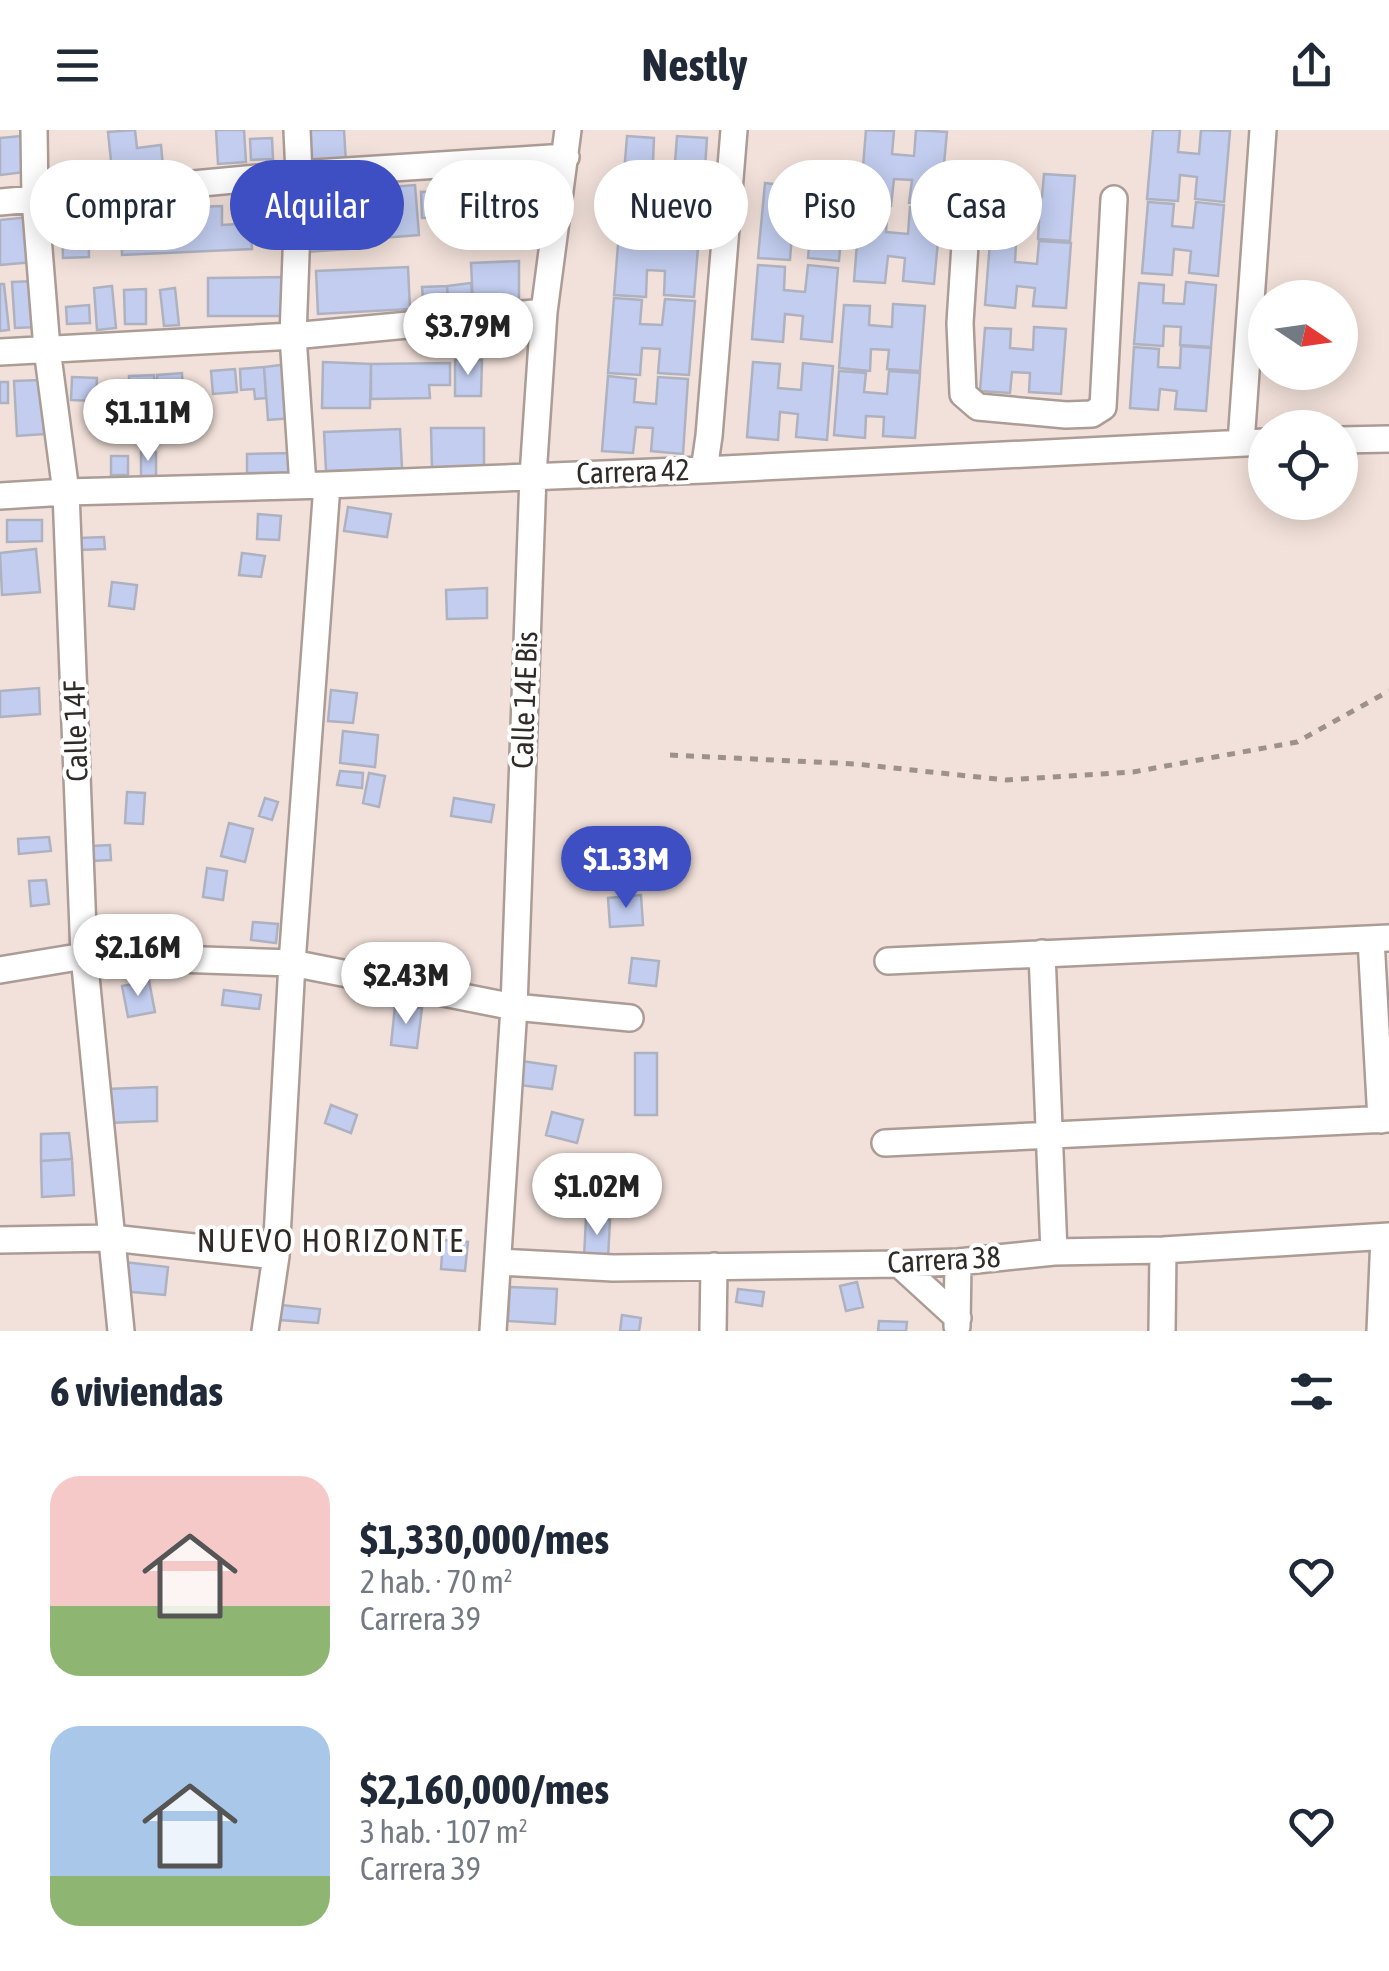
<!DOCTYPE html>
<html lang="es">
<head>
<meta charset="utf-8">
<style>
	body { margin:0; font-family:"Asap Condensed",sans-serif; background:#f2f2f3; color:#1f2937; height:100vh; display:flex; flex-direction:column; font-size:38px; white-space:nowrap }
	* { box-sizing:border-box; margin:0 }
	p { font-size:32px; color:#747a83 }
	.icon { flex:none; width:55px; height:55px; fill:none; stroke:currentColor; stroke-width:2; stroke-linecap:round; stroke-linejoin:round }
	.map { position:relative; height:1201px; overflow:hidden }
	.details { display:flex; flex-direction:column; background:#fff; flex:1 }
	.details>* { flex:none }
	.guide { position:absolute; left:30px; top:30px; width:1330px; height:90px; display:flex; gap:20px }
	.needle { width:65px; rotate:103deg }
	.controls { position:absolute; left:1248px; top:150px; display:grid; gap:20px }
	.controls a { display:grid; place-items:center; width:110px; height:110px; border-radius:50%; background:#fff; box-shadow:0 5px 25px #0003; font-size:50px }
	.price { position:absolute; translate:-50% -85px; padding:0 22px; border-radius:35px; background:#fff; color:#222; font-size:32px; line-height:65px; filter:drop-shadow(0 2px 5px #0008) }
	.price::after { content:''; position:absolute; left:50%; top:60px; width:30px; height:22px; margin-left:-15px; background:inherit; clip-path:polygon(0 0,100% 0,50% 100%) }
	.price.selected { background:#3d4fc2; color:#fff }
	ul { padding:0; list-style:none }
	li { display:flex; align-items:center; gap:30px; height:250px; padding:0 50px }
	li span { display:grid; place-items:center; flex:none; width:280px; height:200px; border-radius:30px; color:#555 }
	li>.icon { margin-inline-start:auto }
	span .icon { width:120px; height:120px; fill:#fffc; stroke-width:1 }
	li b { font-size:42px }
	h2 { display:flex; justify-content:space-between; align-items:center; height:120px; padding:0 50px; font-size:42px }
	.chip { padding:0 35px; border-radius:45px; background:#fff; box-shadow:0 5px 25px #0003; font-size:35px; line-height:90px }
	.chip.selected { background:#3d4fc2; color:#fff }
	header { display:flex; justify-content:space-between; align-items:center; height:130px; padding:0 50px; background:#fff; font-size:45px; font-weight:700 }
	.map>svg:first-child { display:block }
</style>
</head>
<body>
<header><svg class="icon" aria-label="menu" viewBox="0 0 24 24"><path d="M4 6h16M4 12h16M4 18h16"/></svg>Nestly<svg class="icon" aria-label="share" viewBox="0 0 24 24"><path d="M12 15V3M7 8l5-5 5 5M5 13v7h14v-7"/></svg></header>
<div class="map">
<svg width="1389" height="1201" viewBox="0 0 1389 1201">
	<rect width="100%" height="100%" fill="#f2e1da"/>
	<path fill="#c2cdef" stroke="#aeb2c0" stroke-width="2.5" d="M 135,0 L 137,18 L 161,15 L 163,37 L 112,41 L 108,2 Z
		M 216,0 L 244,0 L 246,32 L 218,34 Z
		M 304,0 L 344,0 L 346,33 L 307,36 Z
		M 866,0 L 894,1 L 892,24 L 914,26 L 916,0 L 947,2 L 940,76 L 909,73 L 912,50 L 894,49 L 891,76 L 860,73 Z
		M 1153,0 L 1180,0 L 1178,22 L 1199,24 L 1201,0 L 1230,1 L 1224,72 L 1195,69 L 1197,47 L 1180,45 L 1178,71 L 1147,69 Z
		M 21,6 L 25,42 L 0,45 L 0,8 Z
		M 627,6 L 654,8 L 653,32 L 675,33 L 677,6 L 707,8 L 702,83 L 670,81 L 672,57 L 655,56 L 652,83 L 621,81 Z
		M 272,8 L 273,29 L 251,30 L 250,9 Z
		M 1044,44 L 1075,46 L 1070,111 L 1038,109 L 1039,91 L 1022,89 L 1020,111 L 990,109 L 995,45 L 1021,47 L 1020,65 L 1042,67 Z
		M 765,53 L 792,56 L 790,79 L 813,81 L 815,54 L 845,56 L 839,131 L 808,128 L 810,105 L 792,104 L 790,130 L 758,128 Z
		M 415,55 L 419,105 L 369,109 L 364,59 Z
		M 485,59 L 486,78 L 497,77 L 498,102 L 447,105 L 446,87 L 422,88 L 421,62 Z
		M 359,67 L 362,118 L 307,122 L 304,70 Z
		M 1148,72 L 1174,74 L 1172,96 L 1193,98 L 1196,72 L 1224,75 L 1218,146 L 1189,143 L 1191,121 L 1174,119 L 1172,145 L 1142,143 Z
		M 237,75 L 250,75 L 252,119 L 122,125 L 121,85 L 180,82 L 182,103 L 195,102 L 194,77 L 222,76 L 222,95 L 238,94 Z
		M 860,76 L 888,78 L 886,102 L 908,104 L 910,77 L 941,79 L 934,154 L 903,151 L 905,128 L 888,126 L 885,153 L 854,151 Z
		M 29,87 L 33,132 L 0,135 L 0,90 Z
		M 115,87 L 117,107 L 95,109 L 93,89 Z
		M 88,89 L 89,127 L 63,128 L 62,90 Z
		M 620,90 L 648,92 L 646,116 L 668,117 L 670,91 L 700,93 L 694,167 L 664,165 L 665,141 L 647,140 L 646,167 L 614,165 Z
		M 1039,111 L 1071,113 L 1066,178 L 1033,176 L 1035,158 L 1017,156 L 1015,178 L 985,175 L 990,112 L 1016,114 L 1015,132 L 1037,134 Z
		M 519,131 L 519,171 L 473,175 L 471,133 Z
		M 758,135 L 785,137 L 784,160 L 805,162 L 808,135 L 838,138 L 832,212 L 801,209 L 803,186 L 785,184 L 783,212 L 752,209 Z
		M 408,137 L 410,179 L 318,184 L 316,141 Z
		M 287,147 L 288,186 L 208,186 L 208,148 Z
		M 35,151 L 38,197 L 15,198 L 12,152 Z
		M 1186,152 L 1216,155 L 1211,217 L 1180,215 L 1181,197 L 1164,196 L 1163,216 L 1134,214 L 1139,153 L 1164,155 L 1163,173 L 1184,174 Z
		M 471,153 L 473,175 L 449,178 L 447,156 Z
		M 0,154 L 4,154 L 9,200 L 0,201 Z
		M 112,156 L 116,198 L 97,200 L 94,158 Z
		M 447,156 L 449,178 L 424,182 L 422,157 Z
		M 175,158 L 179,195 L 164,196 L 160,160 Z
		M 146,159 L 146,194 L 125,194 L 124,160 Z
		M 614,168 L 642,170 L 640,194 L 662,195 L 665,169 L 695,171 L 689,245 L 658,243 L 660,219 L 642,218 L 640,245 L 608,243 Z
		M 893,174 L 925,176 L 920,241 L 887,239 L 889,220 L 871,219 L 870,241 L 839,238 L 844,175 L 870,176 L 869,195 L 892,197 Z
		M 89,175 L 90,193 L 67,194 L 66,177 Z
		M 1034,197 L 1066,199 L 1061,264 L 1029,262 L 1030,243 L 1012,242 L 1010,263 L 980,261 L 985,198 L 1011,199 L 1010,218 L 1033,220 Z
		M 1181,216 L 1211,218 L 1206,281 L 1175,279 L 1177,261 L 1160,259 L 1158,280 L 1130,278 L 1134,217 L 1159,219 L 1158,237 L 1180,238 Z
		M 455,230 L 482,230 L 481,266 L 455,266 Z
		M 323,232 L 371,234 L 370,278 L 322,278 Z
		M 753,232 L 780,234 L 778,258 L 801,260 L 803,233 L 833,236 L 827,310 L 796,307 L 798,284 L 780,282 L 778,310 L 747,307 Z
		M 450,233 L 450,255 L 429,255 L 430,268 L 371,269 L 371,234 Z
		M 289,234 L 293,288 L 268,290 L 264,237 Z
		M 264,237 L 266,268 L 255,269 L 254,259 L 241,260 L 240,239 Z
		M 235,239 L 237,262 L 213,264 L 211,241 Z
		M 839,241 L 866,243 L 864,262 L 887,264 L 889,241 L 920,243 L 915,308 L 883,306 L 884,287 L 866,286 L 865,308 L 834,305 Z
		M 182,243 L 183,267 L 158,268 L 157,245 Z
		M 154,245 L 155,291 L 146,292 L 146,302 L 129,302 L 129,246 Z
		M 608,246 L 636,249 L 634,272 L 656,274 L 658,247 L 688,249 L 683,324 L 651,321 L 653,298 L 636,297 L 633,323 L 602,321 Z
		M 72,247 L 97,248 L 96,271 L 71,270 Z
		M 41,250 L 44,304 L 17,306 L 14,251 Z
		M 0,252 L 8,252 L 8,273 L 0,273 Z
		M 431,298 L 484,298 L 484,339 L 432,340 Z
		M 400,299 L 402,338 L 326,341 L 324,302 Z
		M 141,322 L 156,322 L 156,346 L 141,346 Z
		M 293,323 L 293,343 L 247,343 L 247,324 Z
		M 111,326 L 128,326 L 128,345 L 111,345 Z
		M 348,377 L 391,384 L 387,407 L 344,401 Z
		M 258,384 L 281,386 L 279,410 L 257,409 Z
		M 7,390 L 42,390 L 42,411 L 7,412 Z
		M 104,407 L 105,419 L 79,420 L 79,408 Z
		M 36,419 L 40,462 L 2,465 L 0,423 Z
		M 242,423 L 265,426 L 261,447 L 239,445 Z
		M 112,452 L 137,455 L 134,479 L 109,476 Z
		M 487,458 L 487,488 L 447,489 L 446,460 Z
		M 39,558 L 40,584 L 0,587 L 0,561 Z
		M 331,560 L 357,563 L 353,593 L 328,591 Z
		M 343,601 L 378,605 L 375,637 L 340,633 Z
		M 340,641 L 363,643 L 362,658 L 337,655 Z
		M 369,643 L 385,646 L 379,677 L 363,673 Z
		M 127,662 L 145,663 L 143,694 L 125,693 Z
		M 265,668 L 278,672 L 272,690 L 259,686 Z
		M 454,668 L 494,675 L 491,692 L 451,686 Z
		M 229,693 L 253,699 L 245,732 L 221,726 Z
		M 49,707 L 51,721 L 19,724 L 18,709 Z
		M 110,715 L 111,730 L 91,731 L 91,716 Z
		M 207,738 L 227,741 L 223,770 L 203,767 Z
		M 46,750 L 49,774 L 31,776 L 29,751 Z
		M 641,765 L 643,795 L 610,797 L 608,768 Z
		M 253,792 L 278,794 L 276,813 L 251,810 Z
		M 174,793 L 175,820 L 135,822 L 134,794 Z
		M 114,795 L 117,820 L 99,823 L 96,797 Z
		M 632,828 L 659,831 L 656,856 L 629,853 Z
		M 149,851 L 155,882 L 128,887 L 122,856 Z
		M 224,860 L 261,865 L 259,879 L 222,875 Z
		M 395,876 L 422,878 L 417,918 L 391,915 Z
		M 635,923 L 657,923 L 657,985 L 635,985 Z
		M 522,931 L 556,936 L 552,959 L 519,955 Z
		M 157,957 L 157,991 L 108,993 L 107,959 Z
		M 331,975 L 357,985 L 351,1003 L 325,993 Z
		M 552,982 L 583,990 L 577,1013 L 546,1005 Z
		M 69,1003 L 72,1029 L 41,1031 L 41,1004 Z
		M 72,1029 L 74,1065 L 42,1067 L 41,1031 Z
		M 586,1088 L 610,1090 L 608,1129 L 584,1127 Z
		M 443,1110 L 468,1112 L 465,1141 L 441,1139 Z
		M 124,1132 L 168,1137 L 165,1165 L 121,1161 Z
		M 857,1152 L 863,1177 L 846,1181 L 840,1156 Z
		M 510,1157 L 557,1159 L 555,1194 L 508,1191 Z
		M 738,1159 L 764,1162 L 762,1176 L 736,1172 Z
		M 281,1175 L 320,1179 L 318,1193 L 280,1190 Z
		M 622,1185 L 641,1188 L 639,1201 L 620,1201 Z
		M 879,1191 L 907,1192 L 906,1201 L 878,1201 Z"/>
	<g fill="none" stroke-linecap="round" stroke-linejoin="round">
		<defs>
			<path id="minor" d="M 34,0 L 35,69 L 47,219 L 66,362 L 84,826 L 121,1201
				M 297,0 L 299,44 L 293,206 L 303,355
				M 969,52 L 960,193 L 963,264 L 978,277 L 1066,285 L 1092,284 L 1103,277 L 1114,69
				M 0,72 L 299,44 L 566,27
				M 0,222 L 293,206 L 544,182
				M 1340,310 L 1389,309
				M 1241,313 L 1263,0
				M 704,340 L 709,306 L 734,0
				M 0,366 L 66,362 L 327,355 L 704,340 L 1265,312
				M 1371,809 L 1381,990
				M 1042,823 L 1054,1122
				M 888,831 L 1389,808
				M 0,840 L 84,826 L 292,833 L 514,877 L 630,888
				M 885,1013 L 1389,989
				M 0,1110 L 112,1108 L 276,1126
				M 498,1132 L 613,1138 L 899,1134 L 958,1132 L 1054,1122 L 1163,1120 L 1389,1106
				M 899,1134 L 958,1188
				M 957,1196 L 958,1132
				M 265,1201 L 276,1126 L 292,833 L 327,355
				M 493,1201 L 514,877 L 533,346 L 544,182 L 568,0
				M 713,1201 L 714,1136
				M 1162,1201 L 1163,1120
				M 1380,1201 L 1384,1107"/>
		</defs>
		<use href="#minor" stroke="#ac9c96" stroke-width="30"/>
		<path stroke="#9d918b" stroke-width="5" stroke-dasharray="8 8" stroke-linecap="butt" d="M 670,625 L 856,634 L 1006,650 L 1133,642 L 1297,612 L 1389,561"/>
		<use href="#minor" stroke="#fff" stroke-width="25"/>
	</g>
	<g text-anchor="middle" stroke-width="8" stroke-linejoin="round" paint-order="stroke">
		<g font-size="30" fill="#312b28" stroke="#fff">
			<text transform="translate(633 342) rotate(-2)" y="10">Carrera 42</text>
			<text transform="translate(525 570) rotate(-88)" y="10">Calle 14E Bis</text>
			<text transform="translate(76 601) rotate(-92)" y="10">Calle 14F</text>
			<text transform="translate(944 1130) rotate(-3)" y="10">Carrera 38</text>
		</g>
		<g font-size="32" letter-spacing="2.5" fill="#312b28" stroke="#fff">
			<text x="331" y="1122">NUEVO HORIZONTE</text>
		</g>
	</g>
</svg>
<div class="controls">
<a><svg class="needle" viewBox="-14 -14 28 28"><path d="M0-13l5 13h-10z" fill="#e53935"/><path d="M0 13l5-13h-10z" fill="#747a83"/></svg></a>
<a><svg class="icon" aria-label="locate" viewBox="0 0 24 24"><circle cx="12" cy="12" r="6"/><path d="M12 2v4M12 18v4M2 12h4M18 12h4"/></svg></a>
</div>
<b class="price" style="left:468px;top:248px">$3.79M</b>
<b class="price" style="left:148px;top:334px">$1.11M</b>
<b class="price selected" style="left:626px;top:781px">$1.33M</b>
<b class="price" style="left:138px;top:869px">$2.16M</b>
<b class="price" style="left:406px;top:897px">$2.43M</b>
<b class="price" style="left:597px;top:1108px">$1.02M</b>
<div class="guide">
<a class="chip">Comprar</a>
<a class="chip selected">Alquilar</a>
<a class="chip">Filtros</a>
<a class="chip">Nuevo</a>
<a class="chip">Piso</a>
<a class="chip">Casa</a>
</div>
</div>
<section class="details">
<h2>6 viviendas<svg class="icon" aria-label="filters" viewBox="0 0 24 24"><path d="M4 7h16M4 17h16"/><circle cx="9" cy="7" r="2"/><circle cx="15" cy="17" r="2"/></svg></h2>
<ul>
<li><span style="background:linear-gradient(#f6c9c9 65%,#8fb573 0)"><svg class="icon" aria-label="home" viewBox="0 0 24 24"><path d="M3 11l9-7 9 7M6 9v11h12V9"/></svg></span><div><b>$1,330,000/mes</b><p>2 hab. · 70 m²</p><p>Carrera 39</p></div><svg class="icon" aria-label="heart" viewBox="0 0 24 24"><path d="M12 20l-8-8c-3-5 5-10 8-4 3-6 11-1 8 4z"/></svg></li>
<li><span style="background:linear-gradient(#a9c7e8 75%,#8fb573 0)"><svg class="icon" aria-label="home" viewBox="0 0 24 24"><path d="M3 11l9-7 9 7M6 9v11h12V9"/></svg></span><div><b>$2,160,000/mes</b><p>3 hab. · 107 m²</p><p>Carrera 39</p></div><svg class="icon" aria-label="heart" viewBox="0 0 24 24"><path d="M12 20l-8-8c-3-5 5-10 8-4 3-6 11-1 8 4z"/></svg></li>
</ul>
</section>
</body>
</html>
